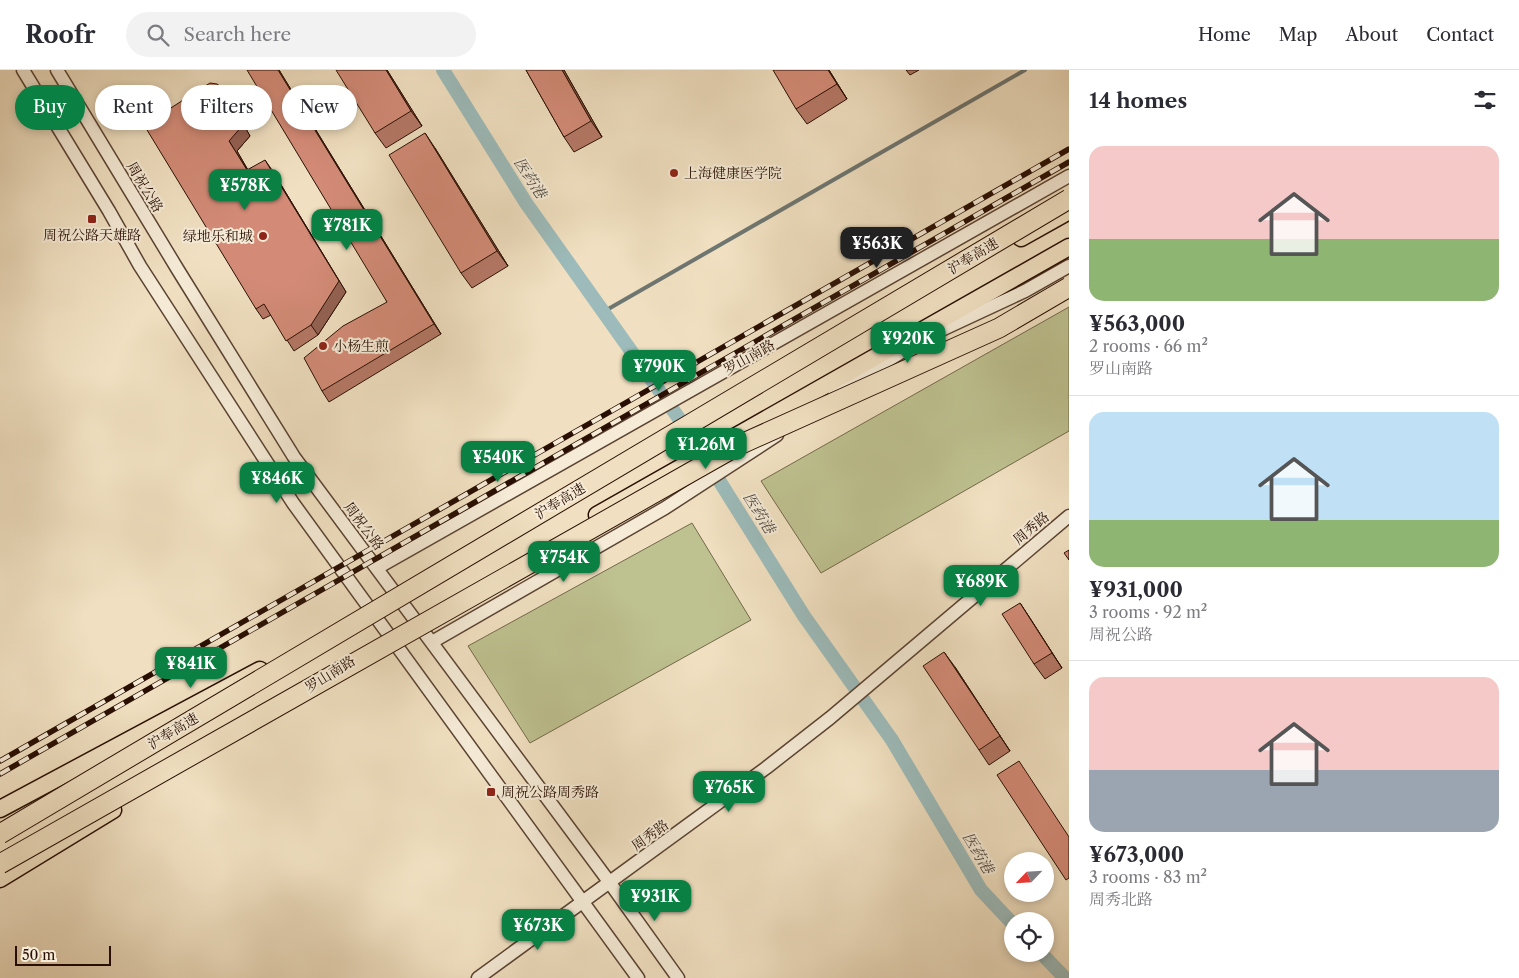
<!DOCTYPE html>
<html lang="en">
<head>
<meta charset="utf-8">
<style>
	body { margin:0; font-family:"Libre Caslon Text","Noto Serif SC",serif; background:#f2f2f3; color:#2b2b33; height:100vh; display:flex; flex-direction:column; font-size:19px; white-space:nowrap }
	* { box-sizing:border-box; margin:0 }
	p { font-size:16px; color:#7c7c81 }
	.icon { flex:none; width:28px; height:28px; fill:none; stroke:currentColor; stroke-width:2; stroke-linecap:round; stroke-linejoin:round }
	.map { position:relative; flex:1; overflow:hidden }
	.details { display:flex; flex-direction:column; background:#fff; width:450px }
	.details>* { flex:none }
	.hud { position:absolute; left:15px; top:15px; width:475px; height:45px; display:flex; gap:10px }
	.needle { width:32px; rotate:245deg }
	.tools { position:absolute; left:1004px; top:782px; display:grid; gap:10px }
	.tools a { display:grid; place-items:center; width:50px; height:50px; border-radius:50%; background:#fff; box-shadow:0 2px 8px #0003; font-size:25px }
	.scale { position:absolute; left:15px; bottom:12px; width:96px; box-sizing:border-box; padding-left:5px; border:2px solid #290f03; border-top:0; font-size:14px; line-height:18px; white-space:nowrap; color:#290f03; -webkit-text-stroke:4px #f5ebd7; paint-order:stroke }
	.price { position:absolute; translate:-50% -42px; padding:0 11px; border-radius:10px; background:#0b8043; color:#fff; font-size:16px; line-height:32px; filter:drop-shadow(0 1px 2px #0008) }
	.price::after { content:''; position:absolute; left:50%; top:30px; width:15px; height:11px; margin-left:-8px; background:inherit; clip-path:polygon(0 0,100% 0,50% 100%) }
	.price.active { background:#222; color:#fff }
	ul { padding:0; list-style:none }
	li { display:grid; align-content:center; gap:10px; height:265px; padding:0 20px }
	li+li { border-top:1px solid #e1e1e2 }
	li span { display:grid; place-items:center; height:155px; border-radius:15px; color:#555 }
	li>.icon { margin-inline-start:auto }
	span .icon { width:90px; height:90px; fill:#fffc; stroke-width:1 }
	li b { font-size:21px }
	h2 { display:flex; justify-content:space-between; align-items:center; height:60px; padding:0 20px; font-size:21px }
	.pill { padding:0 18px; border-radius:22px; background:#fff; box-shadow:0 2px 8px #0003; font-size:18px; line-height:45px }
	.pill.active { background:#0b8043; color:#fff }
	header { display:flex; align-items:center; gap:30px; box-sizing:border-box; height:70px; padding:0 25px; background:#fff; border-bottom:1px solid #e1e1e2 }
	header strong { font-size:24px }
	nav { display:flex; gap:28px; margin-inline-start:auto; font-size:18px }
	.search { width:350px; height:45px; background:#f2f2f3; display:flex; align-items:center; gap:12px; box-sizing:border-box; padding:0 18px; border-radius:28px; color:#7c7c81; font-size:19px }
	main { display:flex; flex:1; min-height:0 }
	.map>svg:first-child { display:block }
</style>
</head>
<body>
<header>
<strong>Roofr</strong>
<div class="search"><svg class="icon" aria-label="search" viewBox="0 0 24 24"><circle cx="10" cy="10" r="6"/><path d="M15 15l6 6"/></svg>Search here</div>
<nav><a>Home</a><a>Map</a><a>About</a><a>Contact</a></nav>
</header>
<main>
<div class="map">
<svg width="1069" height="908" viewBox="0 0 1069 908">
	<rect width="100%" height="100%" fill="#f0e0c1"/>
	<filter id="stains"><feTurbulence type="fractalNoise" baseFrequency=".004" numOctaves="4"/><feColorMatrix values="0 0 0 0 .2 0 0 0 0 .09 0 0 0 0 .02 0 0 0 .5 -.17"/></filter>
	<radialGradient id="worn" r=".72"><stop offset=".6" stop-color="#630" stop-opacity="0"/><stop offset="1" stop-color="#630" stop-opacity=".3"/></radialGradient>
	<path fill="#bec190" stroke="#74684a" d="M 1069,237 L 1069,361 L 821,503 L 761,411 Z
		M 692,453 L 751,550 L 530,673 L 468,576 Z"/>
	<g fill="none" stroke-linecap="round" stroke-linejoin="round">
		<path stroke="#6e7671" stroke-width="4" d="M 603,242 L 1025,0"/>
		<path stroke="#9cbbba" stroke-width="14" d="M 443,0 L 526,133 L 690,364 L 804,546 L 892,670 L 981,820 L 1012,853
			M 1042,884 L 1065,908"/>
		<defs>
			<path id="minor" d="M 23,0 L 109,141 L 140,196 L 293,433 L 638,908
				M 57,0 L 178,200 L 294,387 L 610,813 L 678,908
				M 834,325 L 922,269 L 1025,221 L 1069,196
				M 377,498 L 1069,106
				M 432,572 L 665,438 L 777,365
				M 478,908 L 766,698 L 830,648 L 1069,446"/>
			<path id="major" d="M 1021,168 L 1069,141
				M 597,445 L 1069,177
				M 0,739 L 260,600
				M 0,809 L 113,740"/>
		</defs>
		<use href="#minor" stroke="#5b4332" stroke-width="15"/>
		<use href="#major" stroke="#290f03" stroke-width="19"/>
		<use href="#minor" stroke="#f5ebd7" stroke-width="12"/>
		<use href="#major" stroke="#f0e0c1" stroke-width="16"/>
		<defs>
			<path id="rail" d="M 0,691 L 1069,79
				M 0,704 L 1069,92"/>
		</defs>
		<use href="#rail" stroke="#290f03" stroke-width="5.5"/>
		<use href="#rail" stroke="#f5ebd7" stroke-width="4" stroke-dasharray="11" stroke-linecap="butt"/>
		<defs>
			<path id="highway-bridge" d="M 0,764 L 1069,129
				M 0,794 L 737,376 L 999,258 L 1069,217"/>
		</defs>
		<use href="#highway-bridge" stroke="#290f03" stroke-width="21" stroke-linecap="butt"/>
		<use href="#highway-bridge" stroke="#f0e0c1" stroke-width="19"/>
	</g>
	<path fill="#b57866" stroke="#290f03" d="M 279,0 L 441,264 L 329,332 L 322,321 L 387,232 Z
		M 387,0 L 422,56 L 386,78 L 375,63 Z
		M 526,0 L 564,0 L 602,67 L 574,82 L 564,67 Z
		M 829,0 L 847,29 L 807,54 L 796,39 Z
		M 906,0 L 919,0 L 910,5 Z
		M 221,17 L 228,27 L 250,66 L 237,81 L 248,100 L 272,100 L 346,222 L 318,265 L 294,281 L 271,245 L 263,249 L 256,239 Z
		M 435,78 L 508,196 L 472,218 L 461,203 Z
		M 1020,533 L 1062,598 L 1045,609 L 1034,594 Z
		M 955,597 L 1010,681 L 989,695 L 979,680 Z"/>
	<path fill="#946153" stroke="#290f03" d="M 278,0 L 279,0 L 441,264 L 434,254 Z
		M 386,0 L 387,0 L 422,56 L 411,41 Z
		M 562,0 L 564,0 L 602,67 L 591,51 Z
		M 828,0 L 829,0 L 847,29 L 837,14 Z
		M 221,17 L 228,27 L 250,66 L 237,81 L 254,111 L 247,100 L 229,71 Z
		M 425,63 L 435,78 L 508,196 L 497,181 Z
		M 265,90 L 272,100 L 346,222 L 318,265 L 311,255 Z
		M 1020,533 L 1030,548 L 1062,598 L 1052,583 Z
		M 944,582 L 955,597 L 1010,681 Z"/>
	<path fill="#d38b77" stroke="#290f03" d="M 247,0 L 278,0 L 434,254 L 322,321 L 304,288 L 343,256 L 387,232 Z
		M 336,0 L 386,0 L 411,41 L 375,63 Z
		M 526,0 L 562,0 L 591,51 L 564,67 Z
		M 773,0 L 828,0 L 837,14 L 796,39 Z
		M 210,13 L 217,14 L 221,17 L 243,55 L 229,71 L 247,100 L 265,90 L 339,211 L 311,255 L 286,271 L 264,234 L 256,239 L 144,55 Z
		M 425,63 L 497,181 L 461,203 L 389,85 Z
		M 1069,480 L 1069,490 L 1064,483 Z
		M 1020,533 L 1052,583 L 1034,594 L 1002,544 Z
		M 944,582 L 1000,666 L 979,680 L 923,596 Z
		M 1019,691 L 1069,767 L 1069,808 L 1066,810 L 997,705 Z"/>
	<g fill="#8f2418" stroke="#f5ebd7" stroke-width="2">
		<circle cx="674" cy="103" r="5"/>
		<rect x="87" y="144" width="10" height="10" rx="2.5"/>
		<circle cx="263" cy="166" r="5"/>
		<circle cx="323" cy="276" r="5"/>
		<rect x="486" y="717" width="10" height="10" rx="2.5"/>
	</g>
	<g text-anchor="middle" stroke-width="4" stroke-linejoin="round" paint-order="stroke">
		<g font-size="14" fill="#290f03" stroke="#f5ebd7" text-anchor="start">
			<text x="684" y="108">上海健康医学院</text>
			<text x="92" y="170" text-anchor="middle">周祝公路天雄路</text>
			<text x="253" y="171" text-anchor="end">绿地乐和城</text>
			<text x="333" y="281">小杨生煎</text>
			<text x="501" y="727">周祝公路周秀路</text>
		</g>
		<g font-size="14" fill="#290f03" stroke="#f5ebd7">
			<text transform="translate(145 117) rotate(59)" y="5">周祝公路</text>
			<text transform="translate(973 186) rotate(-31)" y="5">沪奉高速</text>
			<text transform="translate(749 287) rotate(-29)" y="5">罗山南路</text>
			<text transform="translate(560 431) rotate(-31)" y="5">沪奉高速</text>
			<text transform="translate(364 456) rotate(53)" y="5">周祝公路</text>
			<text transform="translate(1031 458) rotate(-40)" y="5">周秀路</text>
			<text transform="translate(330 604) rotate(-32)" y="5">罗山南路</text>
			<text transform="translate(173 661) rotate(-31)" y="5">沪奉高速</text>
			<text transform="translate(650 765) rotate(-36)" y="5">周秀路</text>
		</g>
		<g font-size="15" font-style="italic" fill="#514b43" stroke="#f5ebd7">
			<text transform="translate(530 108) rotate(57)" y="5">医药港</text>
			<text transform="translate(759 443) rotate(58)" y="5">医药港</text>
			<text transform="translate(978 783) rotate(59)" y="5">医药港</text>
		</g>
	</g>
	<rect width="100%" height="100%" filter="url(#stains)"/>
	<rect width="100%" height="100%" fill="url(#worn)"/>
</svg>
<div class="tools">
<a><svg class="needle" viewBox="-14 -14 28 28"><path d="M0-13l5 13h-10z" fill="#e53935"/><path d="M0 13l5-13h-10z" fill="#7c7c81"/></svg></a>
<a><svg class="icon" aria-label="locate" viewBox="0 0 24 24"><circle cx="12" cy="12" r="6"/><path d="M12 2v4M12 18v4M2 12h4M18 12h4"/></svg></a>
</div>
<div class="scale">50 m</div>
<b class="price" style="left:245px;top:141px">¥578K</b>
<b class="price" style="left:347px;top:181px">¥781K</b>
<b class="price active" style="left:877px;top:199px">¥563K</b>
<b class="price" style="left:908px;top:294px">¥920K</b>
<b class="price" style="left:659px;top:322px">¥790K</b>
<b class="price" style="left:706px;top:400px">¥1.26M</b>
<b class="price" style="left:498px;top:413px">¥540K</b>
<b class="price" style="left:277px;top:434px">¥846K</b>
<b class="price" style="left:564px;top:513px">¥754K</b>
<b class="price" style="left:981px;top:537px">¥689K</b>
<b class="price" style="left:191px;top:619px">¥841K</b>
<b class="price" style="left:729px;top:743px">¥765K</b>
<b class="price" style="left:655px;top:852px">¥931K</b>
<b class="price" style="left:538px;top:881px">¥673K</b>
<div class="hud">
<a class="pill active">Buy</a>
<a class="pill">Rent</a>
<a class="pill">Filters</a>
<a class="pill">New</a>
</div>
</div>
<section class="details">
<h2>14 homes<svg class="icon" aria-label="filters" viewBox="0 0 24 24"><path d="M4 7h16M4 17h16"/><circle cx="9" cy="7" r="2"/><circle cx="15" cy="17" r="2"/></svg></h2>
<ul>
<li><span style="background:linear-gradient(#f6c9c9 60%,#8fb573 0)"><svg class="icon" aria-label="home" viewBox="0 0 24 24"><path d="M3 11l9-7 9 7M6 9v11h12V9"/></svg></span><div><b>¥563,000</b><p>2 rooms · 66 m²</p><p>罗山南路</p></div></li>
<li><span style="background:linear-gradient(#bfe0f5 70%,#8fb573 0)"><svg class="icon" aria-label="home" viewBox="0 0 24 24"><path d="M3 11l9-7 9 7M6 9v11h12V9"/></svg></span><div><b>¥931,000</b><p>3 rooms · 92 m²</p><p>周祝公路</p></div></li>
<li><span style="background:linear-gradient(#f6c9c9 60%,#9aa5b1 0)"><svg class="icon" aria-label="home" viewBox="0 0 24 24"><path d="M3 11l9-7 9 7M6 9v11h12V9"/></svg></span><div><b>¥673,000</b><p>3 rooms · 83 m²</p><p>周秀北路</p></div></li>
</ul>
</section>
</main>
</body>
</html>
